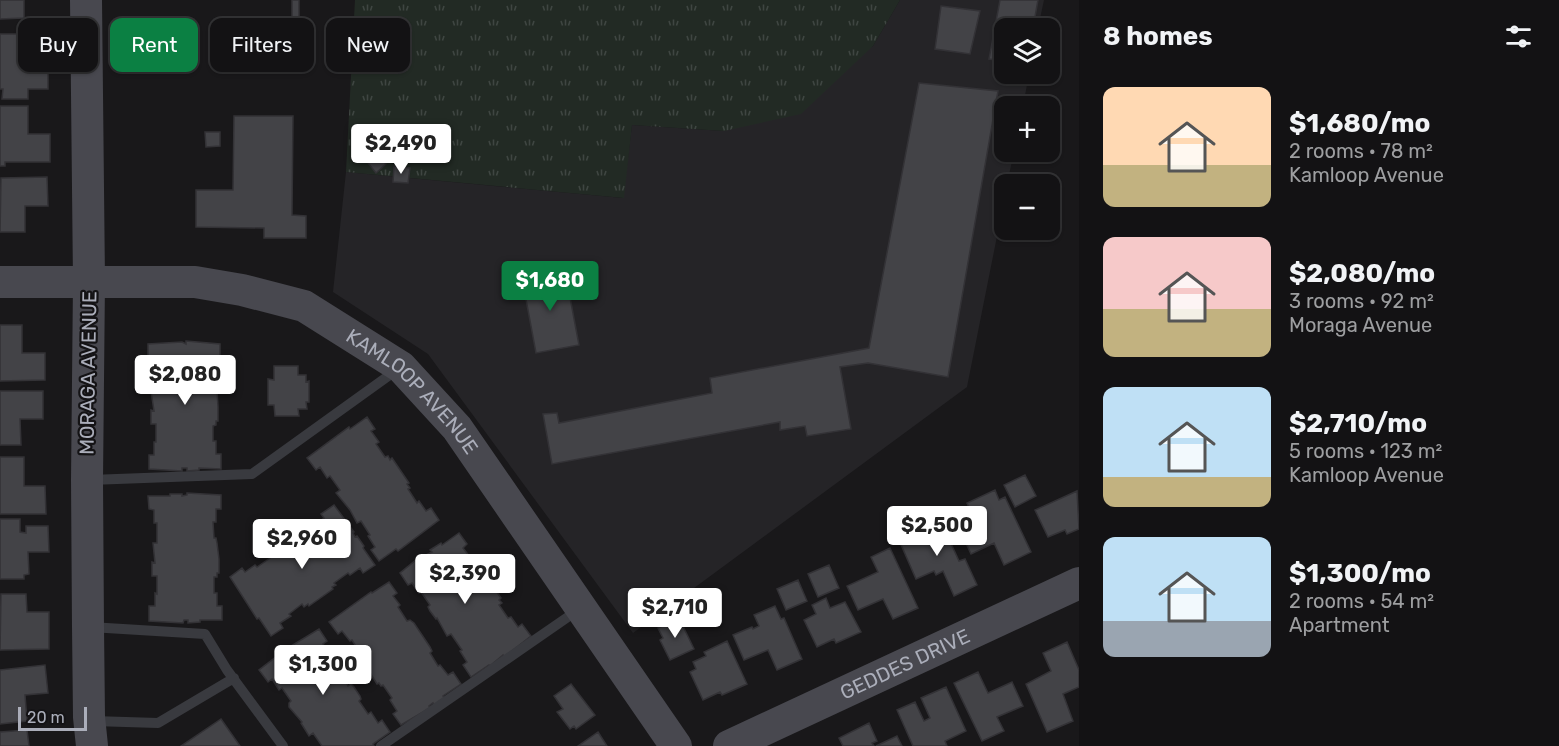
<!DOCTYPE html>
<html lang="en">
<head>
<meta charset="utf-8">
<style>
	body { margin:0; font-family:Rubik,sans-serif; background:#1c1b1d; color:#f1f3f6; height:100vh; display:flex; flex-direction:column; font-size:22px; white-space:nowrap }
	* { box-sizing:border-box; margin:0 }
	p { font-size:20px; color:#9d9ea0 }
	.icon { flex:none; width:33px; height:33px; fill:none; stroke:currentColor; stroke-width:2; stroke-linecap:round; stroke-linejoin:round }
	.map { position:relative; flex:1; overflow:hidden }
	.side { display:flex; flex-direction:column; background:#131214; width:480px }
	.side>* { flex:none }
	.banner { position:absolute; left:18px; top:18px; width:570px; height:54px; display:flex; gap:12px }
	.fabs { position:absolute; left:994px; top:18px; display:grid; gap:12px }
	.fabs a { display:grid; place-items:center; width:66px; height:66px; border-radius:12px; background:#131214; box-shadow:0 2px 4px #0004,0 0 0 2px #323234; font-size:30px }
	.scale { position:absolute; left:18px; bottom:15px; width:69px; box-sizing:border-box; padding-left:6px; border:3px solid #abaeba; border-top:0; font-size:16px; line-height:21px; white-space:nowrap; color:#abaeba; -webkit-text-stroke:4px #141315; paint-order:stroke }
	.price { position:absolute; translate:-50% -51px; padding:0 14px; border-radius:6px; background:#fff; color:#222; font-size:20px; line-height:39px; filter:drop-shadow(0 2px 3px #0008) }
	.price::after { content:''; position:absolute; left:50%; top:36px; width:18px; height:14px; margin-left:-9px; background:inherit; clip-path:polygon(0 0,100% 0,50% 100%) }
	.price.on { background:#0b8043; color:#fff }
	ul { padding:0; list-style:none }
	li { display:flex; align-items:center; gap:18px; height:150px; padding:0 24px }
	li span { display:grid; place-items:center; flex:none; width:168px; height:120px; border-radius:12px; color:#555 }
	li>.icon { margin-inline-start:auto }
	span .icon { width:72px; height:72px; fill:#fffc; stroke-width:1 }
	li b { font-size:26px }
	h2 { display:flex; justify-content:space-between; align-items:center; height:72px; padding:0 24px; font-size:26px }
	.chip { padding:0 21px; border-radius:12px; background:#131214; box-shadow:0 2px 4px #0004,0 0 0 2px #323234; font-size:21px; line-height:54px }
	.chip.on { background:#0b8043; color:#fff }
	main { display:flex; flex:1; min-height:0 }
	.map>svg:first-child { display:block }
</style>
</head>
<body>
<main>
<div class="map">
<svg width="1079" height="746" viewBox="0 0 1079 746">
	<defs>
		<pattern id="park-tufts" width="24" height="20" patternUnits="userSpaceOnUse" patternTransform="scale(1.5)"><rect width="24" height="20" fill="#222a24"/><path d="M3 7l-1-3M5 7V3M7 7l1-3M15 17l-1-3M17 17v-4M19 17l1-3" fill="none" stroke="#3f4642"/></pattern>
	</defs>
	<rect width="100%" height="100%" fill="#19181a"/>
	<path fill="#252427" d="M 900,0 L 1044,0 L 1038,28 L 1005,28 L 1005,74 L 1029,74 L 1023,106 L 1005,106 L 1005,152 L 1014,152 L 1007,184 L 1005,184 L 1005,196 L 967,387 L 633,633 L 428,354 L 333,292 L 346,172 L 623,198 L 632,125 L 724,131 L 873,46 Z"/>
	<path fill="url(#park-tufts)" d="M 355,0 L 900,0 L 873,46 L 801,114 L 724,131 L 632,125 L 624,198 L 346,172 Z"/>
	<path fill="#434347" stroke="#333236" stroke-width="1.5" d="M 0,0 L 24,0 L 24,18 L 0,19 Z
		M 292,0 L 299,0 L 299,34 L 292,33 Z
		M 1000,0 L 1038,0 L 1033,28 L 1005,28 L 1005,61 L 989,59 Z
		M 941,6 L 980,11 L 970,54 L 935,49 Z
		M 0,34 L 26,34 L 26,62 L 48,62 L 48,89 L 28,89 L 28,99 L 2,99 L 3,89 L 0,89 Z
		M 919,83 L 998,91 L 948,377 L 868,363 L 840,367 L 851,429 L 807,436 L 805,426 L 780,430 L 780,422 L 552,464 L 543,414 L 557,413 L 559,423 L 712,393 L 710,378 L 869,348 Z
		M 0,106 L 28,106 L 28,134 L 50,134 L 50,162 L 5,162 L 5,166 L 0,166 Z
		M 234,116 L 293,116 L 292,215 L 306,216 L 306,238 L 264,238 L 264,228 L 196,227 L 196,190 L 233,190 Z
		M 205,132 L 220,132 L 220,146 L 206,147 Z
		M 375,150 L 386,164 L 376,173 L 364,158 Z
		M 394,166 L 410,168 L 408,183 L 393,182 Z
		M 47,177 L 48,206 L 25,206 L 25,232 L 0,232 L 1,178 Z
		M 565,271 L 579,345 L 536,353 L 522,278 Z
		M 0,325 L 22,325 L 22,353 L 45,353 L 45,380 L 0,381 Z
		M 186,341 L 220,344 L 220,357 L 215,358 L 215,370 L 213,370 L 212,386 L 215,386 L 215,391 L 217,390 L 218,407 L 218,421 L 216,421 L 216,425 L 213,426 L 213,441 L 216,441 L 216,454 L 221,454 L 221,469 L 199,468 L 199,470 L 187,471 L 187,468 L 182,468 L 182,471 L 149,469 L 149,455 L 154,455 L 154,442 L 156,442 L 156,424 L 151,424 L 151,410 L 154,411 L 151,391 L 156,391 L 156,371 L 153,371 L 153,358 L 148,358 L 148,344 L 182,342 L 186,344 Z
		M 274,366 L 298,366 L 298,375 L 306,375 L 306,382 L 309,381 L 309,402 L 306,402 L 307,409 L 298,409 L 299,416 L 275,416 L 274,405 L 268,405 L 268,379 L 274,380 Z
		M 0,391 L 43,391 L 43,419 L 20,419 L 21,445 L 0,445 Z
		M 367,417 L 375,429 L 371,431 L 379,442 L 376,444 L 385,457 L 388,456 L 390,460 L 392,458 L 409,483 L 407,484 L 410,488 L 408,489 L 417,503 L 419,501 L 426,511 L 431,508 L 439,520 L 398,551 L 396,549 L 379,561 L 371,550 L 375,547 L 368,536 L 370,535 L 361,521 L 357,523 L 350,510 L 336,493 L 340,490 L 330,476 L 327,478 L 320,467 L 316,470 L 307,458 L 349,427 L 350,429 Z
		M 0,457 L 24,457 L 24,486 L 45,486 L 46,514 L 0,514 Z
		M 1025,475 L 1036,496 L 1015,507 L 1004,485 Z
		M 995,490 L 999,500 L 1005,497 L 1031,552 L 1004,565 L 994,543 L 971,554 L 959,528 L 975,521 L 967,503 Z
		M 1077,491 L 1079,529 L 1067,534 L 1065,530 L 1048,537 L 1035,510 Z
		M 187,493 L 221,495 L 221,509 L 216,509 L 216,522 L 213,522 L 214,538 L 216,538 L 217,543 L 219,559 L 219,573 L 217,573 L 217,577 L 214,577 L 214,593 L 217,593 L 217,606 L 222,606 L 222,620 L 200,620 L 200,622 L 188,623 L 188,620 L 184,620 L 183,623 L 149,621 L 149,606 L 155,606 L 155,593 L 157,594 L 157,576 L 152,576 L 152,562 L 155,563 L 153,543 L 157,543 L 157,523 L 154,523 L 154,510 L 149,509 L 148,496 L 170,496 L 170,494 L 182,494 L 182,496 L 187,495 Z
		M 334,505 L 354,532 L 353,533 L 355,537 L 357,536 L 364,546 L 363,548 L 375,565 L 363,573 L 360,568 L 350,575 L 348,573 L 334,583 L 336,585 L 332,587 L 333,589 L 309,606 L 308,604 L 304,607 L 302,604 L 289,614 L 291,616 L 280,623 L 283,628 L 271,636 L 259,618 L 257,619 L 230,577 L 242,568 L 245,572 L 255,565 L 257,567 L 273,556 L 270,553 L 280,546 L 281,548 L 296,535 L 300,534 L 301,537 L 315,527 L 314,525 L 324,518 L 321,514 Z
		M 0,519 L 20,519 L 20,532 L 26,533 L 26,526 L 48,526 L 49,552 L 28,552 L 29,574 L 24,575 L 24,579 L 0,579 Z
		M 940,519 L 959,561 L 965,559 L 977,585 L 954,596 L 943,571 L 936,575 L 934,571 L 916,579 L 899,540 Z
		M 459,533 L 467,544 L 463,548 L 470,557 L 467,559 L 477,573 L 479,572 L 482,575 L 484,574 L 501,598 L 499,600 L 502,603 L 499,605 L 508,618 L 511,617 L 518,627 L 522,624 L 531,636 L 504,657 L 503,655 L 490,666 L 489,665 L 471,677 L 463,665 L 467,662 L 460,651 L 462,650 L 451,634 L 447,636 L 437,618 L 436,619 L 430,611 L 428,607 L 430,605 L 421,592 L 419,593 L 412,583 L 408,585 L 400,573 L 416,560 L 432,552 L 430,550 L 441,543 L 442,545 Z
		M 890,548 L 918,608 L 893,619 L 883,599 L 858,610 L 847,586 L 878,572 L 871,557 Z
		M 829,565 L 839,588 L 818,597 L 808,574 Z
		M 798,580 L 807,601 L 786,610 L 777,589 Z
		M 389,582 L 397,593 L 393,596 L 400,605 L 398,607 L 407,621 L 410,620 L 414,623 L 430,647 L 432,651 L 430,653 L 438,666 L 440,665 L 448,675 L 453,672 L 461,684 L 443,696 L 444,698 L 434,705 L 433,703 L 429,706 L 430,708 L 401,725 L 393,714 L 397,711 L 390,700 L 392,698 L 383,685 L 381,686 L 379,683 L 377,684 L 367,668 L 366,669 L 360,659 L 361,658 L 359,655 L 360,653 L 352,640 L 350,641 L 342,631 L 338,634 L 329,622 L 371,592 L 372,593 Z
		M 1,594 L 26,594 L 27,612 L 49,612 L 49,649 L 0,650 Z
		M 826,598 L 830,608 L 845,602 L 861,632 L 836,643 L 834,639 L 817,647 L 804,620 L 816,614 L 812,605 Z
		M 775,606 L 781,619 L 784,618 L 802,659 L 777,670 L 768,650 L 744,660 L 733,635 L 752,627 L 753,629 L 759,626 L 754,615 Z
		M 679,618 L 694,649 L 670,660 L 660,640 L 663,638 L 658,628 Z
		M 319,629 L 327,641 L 323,644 L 330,654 L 327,655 L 337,669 L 339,668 L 341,671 L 343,670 L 349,679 L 350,682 L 347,684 L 348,686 L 351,684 L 354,687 L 360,696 L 361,699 L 359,701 L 368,714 L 371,712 L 378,723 L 382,720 L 390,732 L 373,744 L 374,746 L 322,746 L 313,733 L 309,736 L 301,723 L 302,722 L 289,707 L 289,703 L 291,701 L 282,688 L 279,690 L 272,679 L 268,682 L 259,670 L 276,657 L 292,648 L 291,646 Z
		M 727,641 L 747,684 L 722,695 L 720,692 L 703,700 L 690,672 L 696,669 L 693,662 L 706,656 L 704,652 Z
		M 1067,642 L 1079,670 L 1079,687 L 1063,694 L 1073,721 L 1047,732 L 1026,684 L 1051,671 L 1043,653 Z
		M 45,665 L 48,693 L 25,695 L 27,721 L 0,724 L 0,670 Z
		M 978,672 L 988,693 L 1012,682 L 1023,706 L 997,717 L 1004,731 L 982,741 L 954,683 Z
		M 571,684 L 595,715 L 576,729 L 574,726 L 570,729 L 557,712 L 563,709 L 554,696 Z
		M 946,687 L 966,731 L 945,741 L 947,746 L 913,746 L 897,710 L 915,702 L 924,721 L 930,718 L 921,698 Z
		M 221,719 L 240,746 L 181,746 Z
		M 869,723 L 877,741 L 872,743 L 874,746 L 843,746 L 839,738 Z
		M 27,730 L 29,746 L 0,746 L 0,732 Z
		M 598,732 L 607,746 L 578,746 Z
		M 897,736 L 902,746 L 876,746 Z"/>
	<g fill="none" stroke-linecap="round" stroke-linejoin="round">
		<path stroke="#393a3f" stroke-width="10" d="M 90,480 L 252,474 L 398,369
			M 90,627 L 205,634 L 227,670 L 283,746
			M 93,721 L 158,723 L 234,678
			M 381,746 L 578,610"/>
		<g stroke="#48484f" stroke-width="32">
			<path d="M 86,0 L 89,281 L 87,480 L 88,627 L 89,717 L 92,746"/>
			<path id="s1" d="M 0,282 L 195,282 L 242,290 L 304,306 L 401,367 L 457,428 L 676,746"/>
			<path id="s2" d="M 729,746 L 1079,583"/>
		</g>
	</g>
	<g text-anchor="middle" stroke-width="4.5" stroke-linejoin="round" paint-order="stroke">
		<g font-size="20" fill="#abaeba" stroke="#141315">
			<text transform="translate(88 373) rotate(-89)" y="7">MORAGA AVENUE</text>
			<text dy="7" stroke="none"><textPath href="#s1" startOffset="446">KAMLOOP AVENUE</textPath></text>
			<text dy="7" stroke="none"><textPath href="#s2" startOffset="194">GEDDES DRIVE</textPath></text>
		</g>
	</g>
</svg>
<div class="fabs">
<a><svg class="icon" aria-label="layers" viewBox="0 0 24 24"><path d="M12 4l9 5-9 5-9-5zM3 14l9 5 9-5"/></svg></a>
<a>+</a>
<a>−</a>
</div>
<div class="scale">20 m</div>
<b class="price" style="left:401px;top:175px">$2,490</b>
<b class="price on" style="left:550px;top:312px">$1,680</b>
<b class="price" style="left:185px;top:406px">$2,080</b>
<b class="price" style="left:937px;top:557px">$2,500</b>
<b class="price" style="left:302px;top:570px">$2,960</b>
<b class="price" style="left:465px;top:605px">$2,390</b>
<b class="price" style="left:675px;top:639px">$2,710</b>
<b class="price" style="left:323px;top:696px">$1,300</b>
<div class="banner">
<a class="chip">Buy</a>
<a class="chip on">Rent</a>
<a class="chip">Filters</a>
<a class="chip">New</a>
</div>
</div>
<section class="side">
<h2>8 homes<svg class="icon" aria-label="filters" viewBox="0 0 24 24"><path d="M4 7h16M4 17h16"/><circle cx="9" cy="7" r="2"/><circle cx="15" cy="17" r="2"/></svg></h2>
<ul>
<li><span style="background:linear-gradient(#ffd9b3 65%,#c2b280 0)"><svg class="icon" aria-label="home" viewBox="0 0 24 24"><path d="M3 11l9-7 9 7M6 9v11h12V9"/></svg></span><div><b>$1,680/mo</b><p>2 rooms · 78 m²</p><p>Kamloop Avenue</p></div></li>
<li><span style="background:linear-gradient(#f6c9c9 60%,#c2b280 0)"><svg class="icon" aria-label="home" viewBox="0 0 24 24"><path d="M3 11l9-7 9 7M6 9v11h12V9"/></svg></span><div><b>$2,080/mo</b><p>3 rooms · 92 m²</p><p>Moraga Avenue</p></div></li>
<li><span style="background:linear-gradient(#bfe0f5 75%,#c2b280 0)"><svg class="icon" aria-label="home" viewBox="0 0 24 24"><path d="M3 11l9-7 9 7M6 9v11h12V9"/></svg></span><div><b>$2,710/mo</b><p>5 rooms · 123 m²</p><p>Kamloop Avenue</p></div></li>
<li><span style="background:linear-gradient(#bfe0f5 70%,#9aa5b1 0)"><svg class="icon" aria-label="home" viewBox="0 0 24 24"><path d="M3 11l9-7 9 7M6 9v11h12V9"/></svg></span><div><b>$1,300/mo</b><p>2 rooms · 54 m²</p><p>Apartment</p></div></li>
</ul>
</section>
</main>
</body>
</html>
